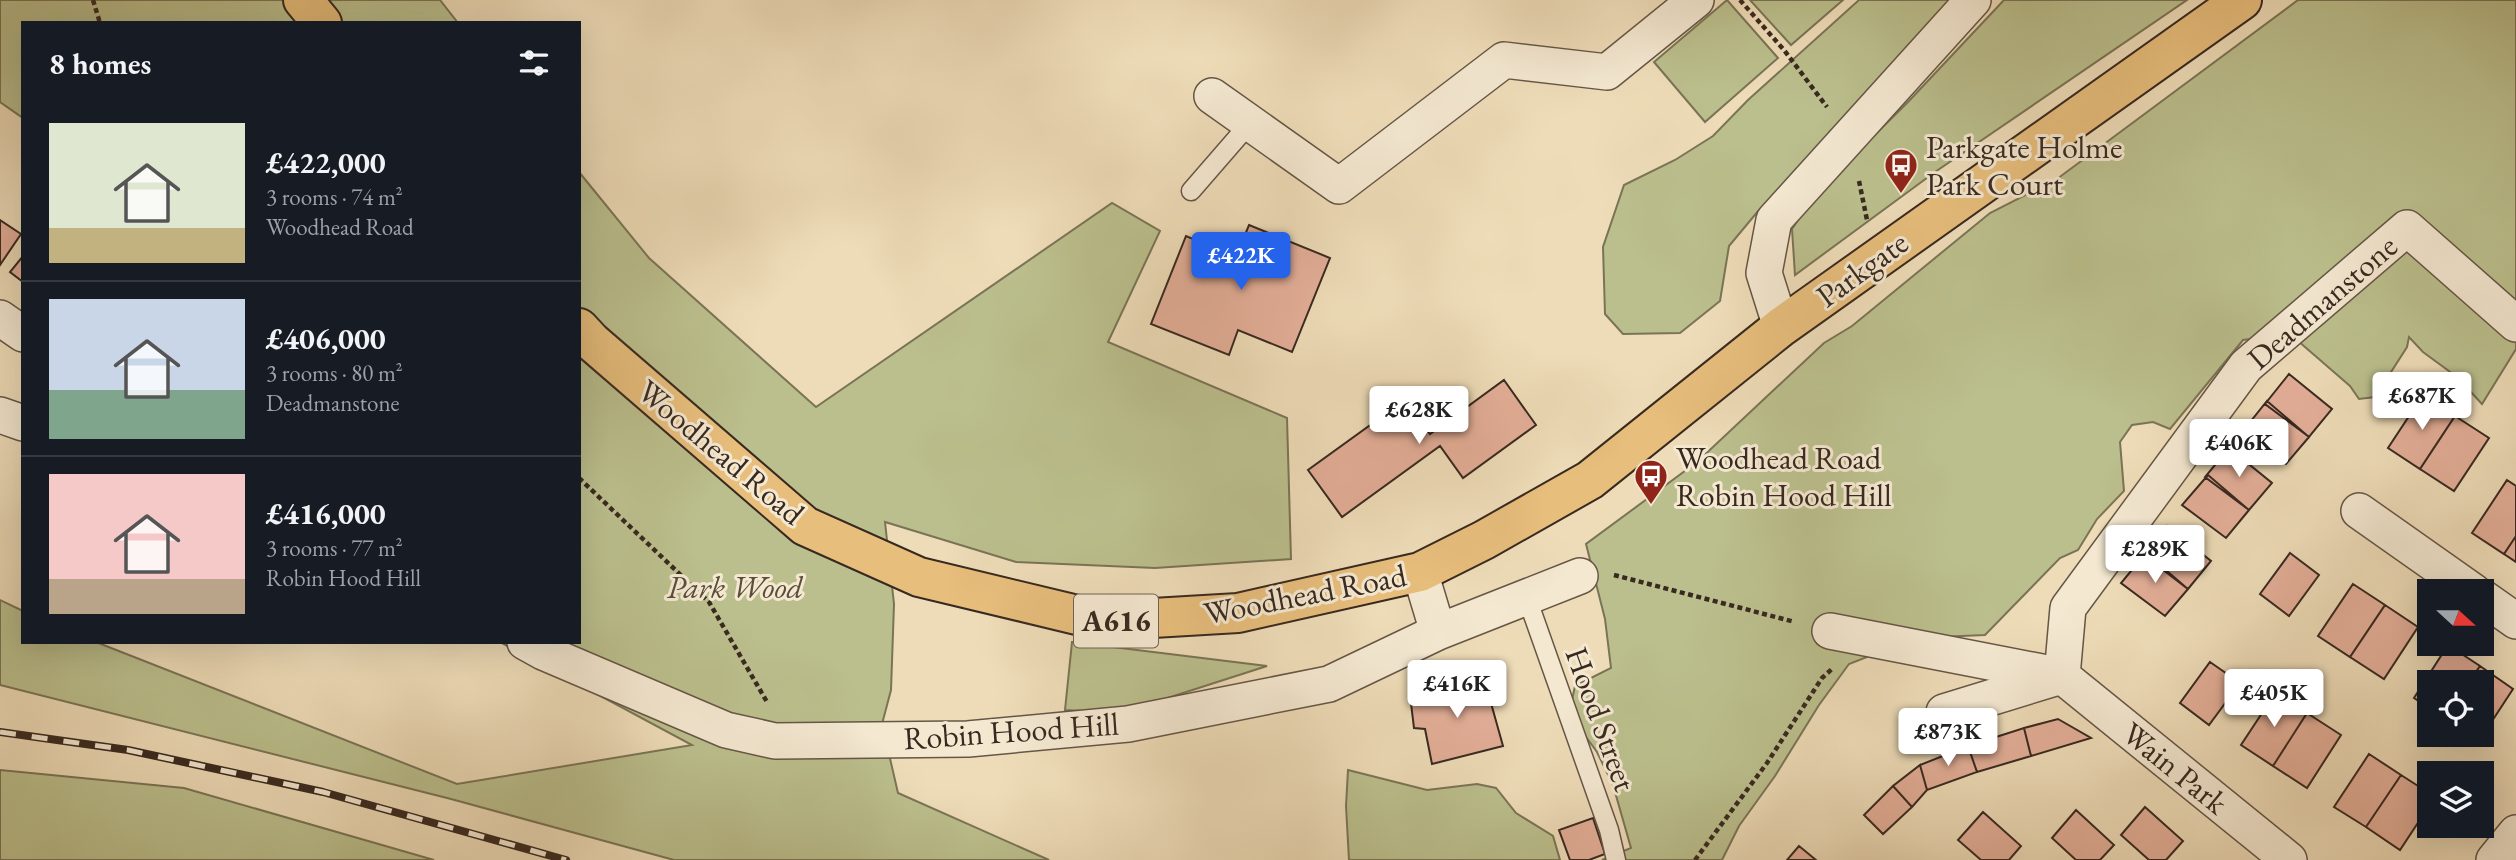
<!DOCTYPE html>
<html lang="en">
<head>
<meta charset="utf-8">
<style>
	body { margin:0; font-family:"EB Garamond",serif; background:#20242c; color:#f1f3f6; height:100vh; display:flex; flex-direction:column; font-size:26px; white-space:nowrap }
	* { box-sizing:border-box; margin:0 }
	p { font-size:23px; color:#9ea1a6 }
	.icon { flex:none; width:38px; height:38px; fill:none; stroke:currentColor; stroke-width:2; stroke-linecap:round; stroke-linejoin:round }
	.map { position:relative; flex:1; overflow:hidden }
	.sheet { position:absolute; left:21px; top:21px; width:560px; height:623px; display:flex; flex-direction:column; background:#171b24; border-radius:0px; box-shadow:0 7px 28px #0002 }
	.sheet>* { flex:none }
	.needle { width:46px; rotate:111deg }
	.controls { position:absolute; left:2417px; top:579px; display:grid; gap:14px }
	.controls a { display:grid; place-items:center; width:77px; height:77px; border-radius:0px; background:#171b24; box-shadow:0 7px 28px #0002; font-size:35px }
	.price { position:absolute; translate:-50% -60px; padding:0 16px; border-radius:7px; background:#fff; color:#222; font-size:23px; line-height:46px; filter:drop-shadow(0 2px 4px #0008) }
	.price::after { content:''; position:absolute; left:50%; top:42px; width:21px; height:16px; margin-left:-10px; background:inherit; clip-path:polygon(0 0,100% 0,50% 100%) }
	.price.current { background:#2563eb; color:#fff }
	ul { padding:0; list-style:none }
	li { display:flex; align-items:center; gap:21px; height:175px; padding:0 28px }
	li+li { border-top:2px solid #363941 }
	li span { display:grid; place-items:center; flex:none; width:196px; height:140px; border-radius:0px; color:#555 }
	li>.icon { margin-inline-start:auto }
	span .icon { width:84px; height:84px; fill:#fffc; stroke-width:1 }
	li b { font-size:30px }
	h2 { display:flex; justify-content:space-between; align-items:center; height:84px; padding:0 28px; font-size:30px }
	.map>svg:first-child { display:block }
</style>
</head>
<body>
<div class="map">
<svg width="2516" height="860" viewBox="0 0 2516 860">
	<rect width="100%" height="100%" fill="#eedcb8"/>
	<filter id="stains"><feTurbulence type="fractalNoise" baseFrequency=".00286" numOctaves="4"/><feColorMatrix values="0 0 0 0 .2 0 0 0 0 .09 0 0 0 0 .02 0 0 0 .5 -.17"/></filter>
	<radialGradient id="worn" r=".72"><stop offset=".6" stop-color="#630" stop-opacity="0"/><stop offset="1" stop-color="#630" stop-opacity=".3"/></radialGradient>
	<path fill="#bbbf8d" stroke="#7a7456" stroke-width="2" d="M 0,0 L 440,0 L 458,23 L 23,23 L 23,118 L 0,102 Z
		M 1727,0 L 1778,58 L 1705,122 L 1654,62 Z
		M 1750,0 L 1843,0 L 1791,45 Z
		M 1859,0 L 1958,0 L 1813,157 L 1759,210 L 1729,246 L 1720,301 L 1680,333 L 1623,334 L 1605,314 L 1603,247 L 1624,185 L 1675,160 L 1713,136 L 1748,100 Z
		M 2004,0 L 2187,0 L 1935,172 L 1795,275 L 1792,229 L 1818,191 L 1908,102 Z
		M 2298,0 L 2516,0 L 2516,349 L 2482,404 L 2457,377 L 2423,352 L 2409,337 L 2407,347 L 2375,397 L 2359,399 L 2350,386 L 2290,334 L 2243,340 L 2170,429 L 2153,422 L 2132,425 L 2120,442 L 2124,491 L 2097,519 L 2078,550 L 2060,558 L 1985,635 L 1915,638 L 1849,664 L 1819,705 L 1775,776 L 1739,826 L 1722,860 L 1602,860 L 1631,848 L 1613,785 L 1597,752 L 1569,714 L 1575,686 L 1611,668 L 1605,619 L 1586,544 L 1697,462 L 1824,343 L 1852,326 L 1990,213 L 2057,179 Z
		M 579,172 L 649,258 L 816,407 L 1112,203 L 1160,231 L 1108,342 L 1287,418 L 1291,559 L 1155,568 L 1016,562 L 885,522 L 894,604 L 891,690 L 882,724 L 898,793 L 1049,860 L 674,860 L 451,799 L 0,685 L 0,600 L 23,611 L 23,642 L 96,642 L 457,784 L 692,745 L 500,642 L 579,642 Z
		M 1072,642 L 1267,666 L 1121,713 L 1065,710 Z
		M 0,770 L 184,788 L 434,860 L 0,860 Z
		M 1348,770 L 1427,790 L 1477,784 L 1496,788 L 1516,813 L 1553,836 L 1560,860 L 1349,860 L 1346,806 Z"/>
	<path fill="#e3ae98" stroke="#382920" stroke-width="2" d="M 0,220 L 21,234 L 0,265 Z
		M 1249,225 L 1330,258 L 1292,352 L 1238,330 L 1229,355 L 1151,324 L 1186,236 L 1236,257 Z
		M 23,256 L 23,282 L 10,272 Z
		M 2289,374 L 2332,409 L 2309,437 L 2265,404 Z
		M 1504,380 L 1536,425 L 1463,478 L 1440,446 L 1342,517 L 1308,470 L 1405,400 L 1430,434 Z
		M 2423,395 L 2455,416 L 2420,469 L 2388,448 Z
		M 2267,401 L 2309,437 L 2286,464 L 2243,431 Z
		M 2455,416 L 2489,438 L 2454,491 L 2420,469 Z
		M 2229,448 L 2272,483 L 2249,510 L 2205,477 Z
		M 2208,475 L 2249,510 L 2226,538 L 2182,505 Z
		M 2507,480 L 2516,486 L 2516,536 L 2504,554 L 2472,533 Z
		M 2167,526 L 2211,561 L 2188,589 L 2144,555 Z
		M 2516,536 L 2516,562 L 2504,554 Z
		M 2146,553 L 2188,589 L 2165,616 L 2121,583 Z
		M 2290,553 L 2319,575 L 2289,616 L 2260,594 Z
		M 2353,584 L 2385,605 L 2350,657 L 2318,636 Z
		M 2385,605 L 2418,627 L 2384,679 L 2350,657 Z
		M 2448,645 L 2480,666 L 2469,682 L 2429,682 L 2429,708 L 2414,698 Z
		M 2210,662 L 2240,683 L 2209,725 L 2180,703 Z
		M 2480,666 L 2513,689 L 2479,741 L 2469,735 L 2482,735 L 2482,682 L 2469,682 Z
		M 1484,678 L 1503,746 L 1432,764 L 1425,729 L 1414,728 L 1410,695 Z
		M 2276,692 L 2307,713 L 2273,766 L 2241,745 Z
		M 2307,713 L 2341,735 L 2307,788 L 2273,766 Z
		M 2058,719 L 2091,738 L 2031,756 L 2024,728 Z
		M 2024,728 L 2031,756 L 1977,772 L 1968,746 Z
		M 1968,746 L 1977,772 L 1927,790 L 1920,765 Z
		M 2369,754 L 2401,775 L 2366,827 L 2334,807 Z
		M 1920,765 L 1927,790 L 1912,807 L 1893,786 Z
		M 2401,775 L 2429,793 L 2429,806 L 2400,850 L 2366,827 Z
		M 1893,786 L 1912,807 L 1883,834 L 1864,815 Z
		M 2145,807 L 2183,841 L 2166,860 L 2149,860 L 2121,835 Z
		M 2076,810 L 2114,845 L 2100,860 L 2076,860 L 2052,838 Z
		M 1983,812 L 2021,846 L 2009,860 L 1981,860 L 1958,840 Z
		M 1593,818 L 1605,854 L 1589,860 L 1570,860 L 1559,830 Z
		M 1799,846 L 1816,860 L 1787,860 Z"/>
	<g fill="none" stroke-linecap="round" stroke-linejoin="round">
		<defs>
			<path id="lane" d="M 1191,191 L 1250,123
				M 1527,598 L 1609,830 L 1616,860"/>
			<path id="street" d="M 1212,96 L 1339,186 L 1504,60 L 1607,72 L 1696,0
				M 0,318 L 23,334
				M 1781,327 L 1764,273 L 1774,220 L 1973,0
				M 0,415 L 23,423
				M 2359,511 L 2474,592
				M 2482,597 L 2516,621
				M 1830,631 L 2062,676 L 2289,860
				M 1438,632 L 1580,576
				M 525,642 L 543,652 L 726,730 L 775,741 L 968,739 L 1128,724 L 1329,684 L 1438,632 L 1420,572
				M 2062,676 L 2068,608 L 2246,366 L 2407,228 L 2516,324
				M 1944,712 L 2058,677
				M 2494,860 L 2516,833"/>
			<path id="primary" d="M 303,0 L 322,23
				M 579,328 L 591,341 L 805,526 L 919,577 L 1102,621 L 1238,613 L 1420,572 L 1484,540 L 1590,480 L 1781,327 L 2242,0"/>
		</defs>
		<use href="#lane" stroke="#665646" stroke-width="21"/>
		<use href="#street" stroke="#665646" stroke-width="38"/>
		<use href="#primary" stroke="#382920" stroke-width="42"/>
		<path stroke="#382920" stroke-width="4.5" stroke-dasharray="5 3.5" stroke-linecap="butt" d="M 93,0 L 100,23
			M 1740,0 L 1784,50 L 1827,107
			M 1859,181 L 1867,220
			M 579,478 L 709,602 L 767,702
			M 1614,575 L 1795,622
			M 1695,860 L 1767,763 L 1822,678 L 1832,669"/>
		<use href="#lane" stroke="#f4e8d1" stroke-width="18"/>
		<use href="#street" stroke="#f4e8d1" stroke-width="35"/>
		<use href="#primary" stroke="#e7be7c" stroke-width="38"/>
		<defs>
			<path id="rail" d="M 0,732 L 128,750 L 323,792 L 566,860"/>
		</defs>
		<use href="#rail" stroke="#382920" stroke-width="8"/>
		<use href="#rail" stroke="#f4e8d1" stroke-width="5" stroke-dasharray="16" stroke-linecap="butt"/>
	</g>
	<defs>
		<symbol id="bus-pin" viewBox="-11 -11 22 30"><path d="M0 17L-7.5 6A9.5 9.5 0 1 1 7.5 6Z" fill="#8f2418" stroke="#f4e8d1"/><path d="M-5-6H5V4H4V6H2V4H-2V6H-4V4H-5ZM-3.5-4V0h7V-4ZM-3.5 1.2v1.5H-2V1.2ZM2 1.2v1.5H3.5V1.2Z" fill="#fff"/></symbol>
	</defs>
	<g fill-rule="evenodd">
		<use href="#bus-pin" x="1882" y="146" width="38" height="52"/>
		<use href="#bus-pin" x="1632" y="457" width="38" height="52"/>
	</g>
	<g text-anchor="middle" stroke-width="6" stroke-linejoin="round" paint-order="stroke">
		<rect fill="#f4e8d1" stroke="#706255" stroke-width="2" x="1074" y="594.5" width="84" height="53" rx="5"/>
		<g font-size="30" font-weight="bold" fill="#382920">
			<text x="1116" y="631">A616</text>
		</g>
		<g font-size="32" fill="#382920" stroke="#f4e8d1" text-anchor="start">
			<text x="1926" y="158">Parkgate Holme<tspan x="1926" dy="37">Park Court</tspan></text>
			<text x="1676" y="469">Woodhead Road<tspan x="1676" dy="37">Robin Hood Hill</tspan></text>
		</g>
		<g font-size="32" fill="#382920" stroke="#f4e8d1">
			<text transform="translate(1862 269) rotate(-36)" y="11">Parkgate</text>
			<text transform="translate(2322 302) rotate(-41)" y="11">Deadmanstone</text>
			<text transform="translate(721 452) rotate(40)" y="11">Woodhead Road</text>
			<text transform="translate(1305 594) rotate(-11)" y="11">Woodhead Road</text>
			<text transform="translate(1601 719) rotate(70)" y="11">Hood Street</text>
			<text transform="translate(1011 731) rotate(-4)" y="11">Robin Hood Hill</text>
			<text transform="translate(2175 768) rotate(39)" y="11">Wain Park</text>
		</g>
		<g font-size="32" font-style="italic" fill="#594e3b" stroke="#f4e8d1">
			<text x="735" y="598">Park Wood</text>
		</g>
	</g>
	<rect width="100%" height="100%" filter="url(#stains)"/>
	<rect width="100%" height="100%" fill="url(#worn)"/>
</svg>
<div class="controls">
<a><svg class="needle" viewBox="-14 -14 28 28"><path d="M0-13l5 13h-10z" fill="#e53935"/><path d="M0 13l5-13h-10z" fill="#9ea1a6"/></svg></a>
<a><svg class="icon" aria-label="locate" viewBox="0 0 24 24"><circle cx="12" cy="12" r="6"/><path d="M12 2v4M12 18v4M2 12h4M18 12h4"/></svg></a>
<a><svg class="icon" aria-label="layers" viewBox="0 0 24 24"><path d="M12 4l9 5-9 5-9-5zM3 14l9 5 9-5"/></svg></a>
</div>
<b class="price current" style="left:1241px;top:292px">£422K</b>
<b class="price" style="left:2422px;top:432px">£687K</b>
<b class="price" style="left:1419px;top:446px">£628K</b>
<b class="price" style="left:2239px;top:479px">£406K</b>
<b class="price" style="left:2155px;top:585px">£289K</b>
<b class="price" style="left:1457px;top:720px">£416K</b>
<b class="price" style="left:2274px;top:729px">£405K</b>
<b class="price" style="left:1948px;top:768px">£873K</b>
<section class="sheet">
<h2>8 homes<svg class="icon" aria-label="filters" viewBox="0 0 24 24"><path d="M4 7h16M4 17h16"/><circle cx="9" cy="7" r="2"/><circle cx="15" cy="17" r="2"/></svg></h2>
<ul>
<li><span style="background:linear-gradient(#dfe7d0 75%,#c2b280 0)"><svg class="icon" aria-label="home" viewBox="0 0 24 24"><path d="M3 11l9-7 9 7M6 9v11h12V9"/></svg></span><div><b>£422,000</b><p>3 rooms · 74 m²</p><p>Woodhead Road</p></div></li>
<li><span style="background:linear-gradient(#c9d6e8 65%,#7fa58c 0)"><svg class="icon" aria-label="home" viewBox="0 0 24 24"><path d="M3 11l9-7 9 7M6 9v11h12V9"/></svg></span><div><b>£406,000</b><p>3 rooms · 80 m²</p><p>Deadmanstone</p></div></li>
<li><span style="background:linear-gradient(#f6c9c9 75%,#b9a48a 0)"><svg class="icon" aria-label="home" viewBox="0 0 24 24"><path d="M3 11l9-7 9 7M6 9v11h12V9"/></svg></span><div><b>£416,000</b><p>3 rooms · 77 m²</p><p>Robin Hood Hill</p></div></li>
</ul>
</section>
</div>
</body>
</html>
